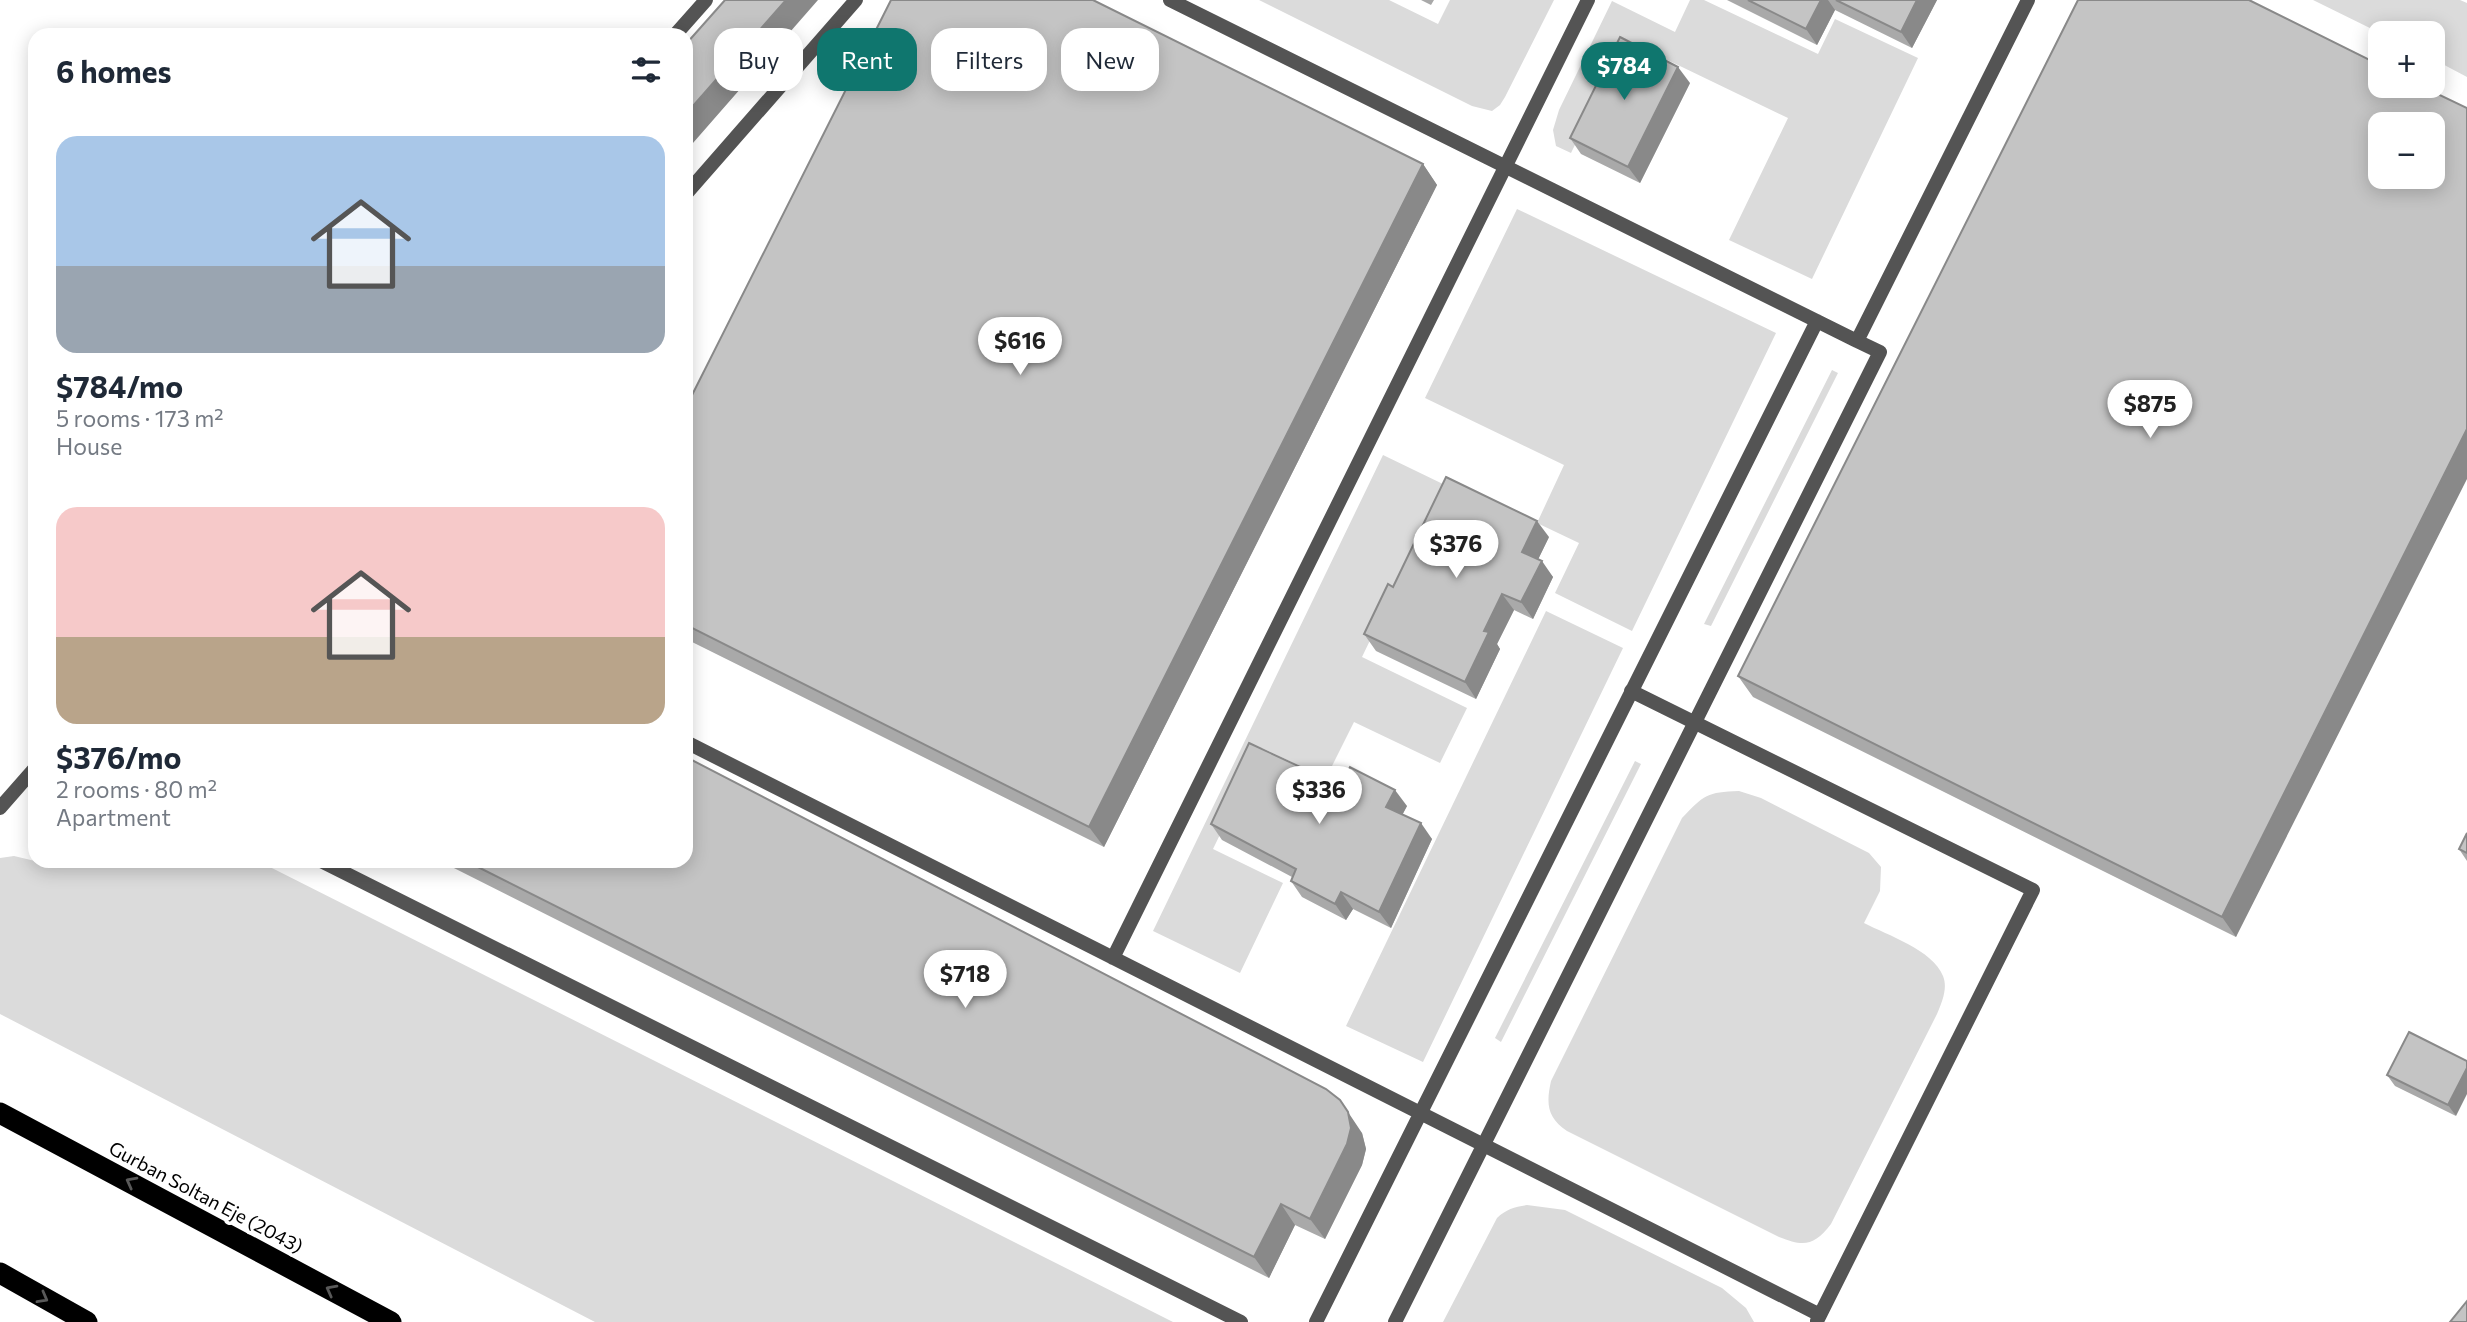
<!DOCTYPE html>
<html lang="en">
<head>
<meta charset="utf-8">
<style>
	body { margin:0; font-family:Commissioner,sans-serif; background:#f2f2f3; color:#1f2937; height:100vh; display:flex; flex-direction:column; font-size:26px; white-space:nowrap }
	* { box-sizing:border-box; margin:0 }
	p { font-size:23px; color:#747a83 }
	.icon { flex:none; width:38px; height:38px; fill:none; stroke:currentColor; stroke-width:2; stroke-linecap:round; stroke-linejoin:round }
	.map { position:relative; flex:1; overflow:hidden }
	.side { position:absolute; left:28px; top:28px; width:665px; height:840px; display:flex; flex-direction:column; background:#fff; border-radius:21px; box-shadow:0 4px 18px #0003 }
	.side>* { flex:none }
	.guide { position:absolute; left:714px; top:28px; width:665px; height:63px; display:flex; gap:14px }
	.controls { position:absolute; left:2368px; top:21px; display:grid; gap:14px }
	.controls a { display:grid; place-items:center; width:77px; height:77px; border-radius:14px; background:#fff; box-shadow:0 4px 18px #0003; font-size:35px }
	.price { position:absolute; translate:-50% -60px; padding:0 16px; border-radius:24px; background:#fff; color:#222; font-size:23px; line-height:46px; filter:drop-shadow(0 2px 4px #0008) }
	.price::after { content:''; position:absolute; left:50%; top:42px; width:21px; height:16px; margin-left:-10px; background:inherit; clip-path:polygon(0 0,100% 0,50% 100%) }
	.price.current { background:#0f766e; color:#fff }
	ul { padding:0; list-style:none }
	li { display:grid; align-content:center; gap:14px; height:371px; padding:0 28px }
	li span { display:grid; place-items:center; height:217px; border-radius:21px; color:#555 }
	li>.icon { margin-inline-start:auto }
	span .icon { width:126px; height:126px; fill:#fffc; stroke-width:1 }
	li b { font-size:30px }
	h2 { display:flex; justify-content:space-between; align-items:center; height:84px; padding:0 28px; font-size:30px }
	.chip { padding:0 24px; border-radius:21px; background:#fff; box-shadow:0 4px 18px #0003; font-size:24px; line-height:63px }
	.chip.current { background:#0f766e; color:#fff }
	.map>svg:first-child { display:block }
</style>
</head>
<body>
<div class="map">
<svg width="2467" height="1322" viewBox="0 0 2467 1322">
	<rect width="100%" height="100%" fill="#fff"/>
	<path fill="#dbdbdb" d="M 1259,0 L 1389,0 L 1438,24 L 1450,0 L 1554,0 L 1505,97 L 1500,105 L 1492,111 L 1472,106 Z
		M 1690,0 L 1704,0 L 1818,54 L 1835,19 L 1918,58 L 1812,279 L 1729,240 L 1788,118 L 1626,40 L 1571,153 L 1556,146 L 1553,130 L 1559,110 L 1612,1 L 1675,32 Z
		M 2313,0 L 2460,0 L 2467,3 L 2467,77 L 2433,59 L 2432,33 L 2380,33 Z
		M 1517,209 L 1776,333 L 1632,631 L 1555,593 L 1579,543 L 1537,523 L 1564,465 L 1425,398 Z
		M 1832,370 L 1838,373 L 1711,626 L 1704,624 Z
		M 1383,455 L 1445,485 L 1362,657 L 1467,708 L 1440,763 L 1354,722 L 1326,778 L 1262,748 L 1213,849 L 1283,883 L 1240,973 L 1153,931 Z
		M 1546,611 L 1623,648 L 1423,1062 L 1346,1026 Z
		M 1635,761 L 1641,764 L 1501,1042 L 1495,1038 Z
		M 1739,791 L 1761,798 L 1869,853 L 1881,867 L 1880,891 L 1864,923 C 1887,935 1933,950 1943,976 C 1948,988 1942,1002 1937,1014 L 1831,1224 C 1814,1246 1804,1247 1779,1237 L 1567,1131 C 1547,1117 1546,1104 1551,1081 L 1682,818 C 1704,795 1707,792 1739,791 Z
		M 14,856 L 35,861 L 258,861 L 1173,1322 L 595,1322 L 0,1014 L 0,858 Z
		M 1527,1205 L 1565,1210 L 1722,1288 L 1746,1308 L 1754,1322 L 1443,1322 L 1497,1218 C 1506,1209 1515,1207 1527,1205 Z"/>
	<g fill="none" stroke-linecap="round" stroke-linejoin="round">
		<path stroke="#545454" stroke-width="14" d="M 1170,0 L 1857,341 L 2028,0
			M 675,35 L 706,0
			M 686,194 L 856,0
			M 1631,691 L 2033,890 L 1817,1321
			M 686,742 L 1820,1315
			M 0,808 L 35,768
			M 321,861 L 1241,1322
			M 1113,958 L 1588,0
			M 1316,1322 L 1817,321
			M 1395,1322 L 1880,352 L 1857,341"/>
		<path stroke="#000" stroke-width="21" d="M 0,1113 L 391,1322
			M 0,1273 L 87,1322"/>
	</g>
	<path fill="#a9a9a9" d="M 1421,0 L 1434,0 L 1431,5 Z
		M 1727,0 L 1937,0 L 1912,48 L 1835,10 L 1817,45 Z
		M 1690,83 L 1640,183 L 1581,154 L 1570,138 Z
		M 2467,108 L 2236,937 L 1753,697 L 1738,676 Z
		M 1423,164 L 1437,185 L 1104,847 L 686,639 L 686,407 Z
		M 1549,537 L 1538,559 L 1553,577 L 1533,619 L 1514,610 L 1497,644 L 1500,649 L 1476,699 L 1376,651 L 1364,634 Z
		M 1341,786 L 1407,806 L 1402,815 L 1432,839 L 1391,928 L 1353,909 L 1346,920 L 1302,897 L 1291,881 L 1292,877 L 1222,840 L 1211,824 Z
		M 2467,833 L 2467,861 L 2459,849 Z
		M 440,861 L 686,861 L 1362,1133 L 1366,1149 L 1362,1165 L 1325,1239 L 1295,1225 L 1269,1278 Z
		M 2409,1032 L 2456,1116 L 2395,1086 L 2387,1075 Z"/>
	<path fill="#898989" d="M 786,0 L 818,0 L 686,151 L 686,114 Z
		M 1821,0 L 1828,0 L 1835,10 L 1817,45 L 1806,29 Z
		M 1917,0 L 1937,0 L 1912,48 L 1901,32 Z
		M 1678,67 L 1690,83 L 1640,183 L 1628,167 Z
		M 1423,164 L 1437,185 L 1104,847 L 1089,827 Z
		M 2467,429 L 2467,479 L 2236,937 L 2222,917 Z
		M 1537,521 L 1549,537 L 1534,568 L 1522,552 Z
		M 1542,561 L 1553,577 L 1533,619 L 1521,602 Z
		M 1502,594 L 1514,610 L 1497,644 L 1500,649 L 1476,699 L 1465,682 L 1484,631 Z
		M 1395,790 L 1407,806 L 1398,823 L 1386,807 Z
		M 1421,823 L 1432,839 L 1391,928 L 1379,912 Z
		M 1341,892 L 1353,909 L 1346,920 L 1335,904 Z
		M 2467,1068 L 2467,1094 L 2456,1116 L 2448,1105 Z
		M 1340,1100 L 1362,1133 L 1366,1149 L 1362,1165 L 1325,1239 L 1310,1219 Z
		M 1281,1204 L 1295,1225 L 1269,1278 L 1254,1257 Z"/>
	<path fill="#c4c4c4" stroke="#898989" stroke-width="2" fill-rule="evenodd" d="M 725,0 L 786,0 L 686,114 L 686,44 Z
		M 891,0 L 1093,0 L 1423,164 L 1089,827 L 686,625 L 686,407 Z
		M 1748,0 L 1821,0 L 1806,29 Z
		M 1836,0 L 1917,0 L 1901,32 Z
		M 2078,0 L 2249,0 L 2380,65 L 2380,86 L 2421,86 L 2467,108 L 2467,429 L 2222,917 L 1738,676 ZM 2380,124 L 2432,124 L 2432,177 L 2380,177 Z
		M 1620,37 L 1678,67 L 1628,167 L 1570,138 Z
		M 1446,477 L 1537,521 L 1522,552 L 1542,561 L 1521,602 L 1502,594 L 1484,631 L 1489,632 L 1465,682 L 1364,634 L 1388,584 L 1393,587 Z
		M 1249,743 L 1341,786 L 1350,767 L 1395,790 L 1386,807 L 1421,823 L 1379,912 L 1341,892 L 1335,904 L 1291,881 L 1296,869 L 1211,824 Z
		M 686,757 L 1326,1089 L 1340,1100 L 1348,1112 L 1351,1128 L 1347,1144 L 1310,1219 L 1281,1204 L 1254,1257 L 466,861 L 686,861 Z
		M 2467,833 L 2467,853 L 2459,849 Z
		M 2409,1032 L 2467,1061 L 2467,1068 L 2448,1105 L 2387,1075 Z
		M 2467,1301 L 2467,1322 L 2450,1322 Z"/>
	<defs><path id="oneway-chevron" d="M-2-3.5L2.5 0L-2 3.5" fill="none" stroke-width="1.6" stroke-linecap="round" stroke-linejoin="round" transform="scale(1.75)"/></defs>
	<g stroke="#595959">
		<use href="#oneway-chevron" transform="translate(131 1182) rotate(-152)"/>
		<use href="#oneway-chevron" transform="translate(331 1290) rotate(-152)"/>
		<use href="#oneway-chevron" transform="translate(43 1298) rotate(29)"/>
	</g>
	<g text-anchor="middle" stroke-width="7" stroke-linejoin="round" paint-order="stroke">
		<g font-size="19" fill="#000" stroke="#fff">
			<text transform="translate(206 1197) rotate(28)" y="7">Gurban Soltan Eje (2043)</text>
		</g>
	</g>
</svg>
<div class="controls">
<a>+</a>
<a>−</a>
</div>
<b class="price current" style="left:1624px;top:102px">$784</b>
<b class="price" style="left:1020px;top:377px">$616</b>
<b class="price" style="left:2150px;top:440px">$875</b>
<b class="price" style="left:1456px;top:580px">$376</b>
<b class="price" style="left:1319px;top:826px">$336</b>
<b class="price" style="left:965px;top:1010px">$718</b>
<div class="guide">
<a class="chip">Buy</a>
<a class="chip current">Rent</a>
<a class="chip">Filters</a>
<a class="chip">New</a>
</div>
<section class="side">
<h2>6 homes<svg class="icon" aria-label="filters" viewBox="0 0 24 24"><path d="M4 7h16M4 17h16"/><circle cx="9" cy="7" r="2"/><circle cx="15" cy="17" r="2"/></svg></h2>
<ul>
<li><span style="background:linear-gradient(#a9c7e8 60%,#9aa5b1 0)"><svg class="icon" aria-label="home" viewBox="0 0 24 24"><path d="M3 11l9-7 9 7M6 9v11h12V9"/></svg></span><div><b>$784/mo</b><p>5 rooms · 173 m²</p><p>House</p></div></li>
<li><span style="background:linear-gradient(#f6c9c9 60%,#b9a48a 0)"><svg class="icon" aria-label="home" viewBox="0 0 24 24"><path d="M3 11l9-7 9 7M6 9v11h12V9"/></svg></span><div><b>$376/mo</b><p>2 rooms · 80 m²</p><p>Apartment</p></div></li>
</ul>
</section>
</div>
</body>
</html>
